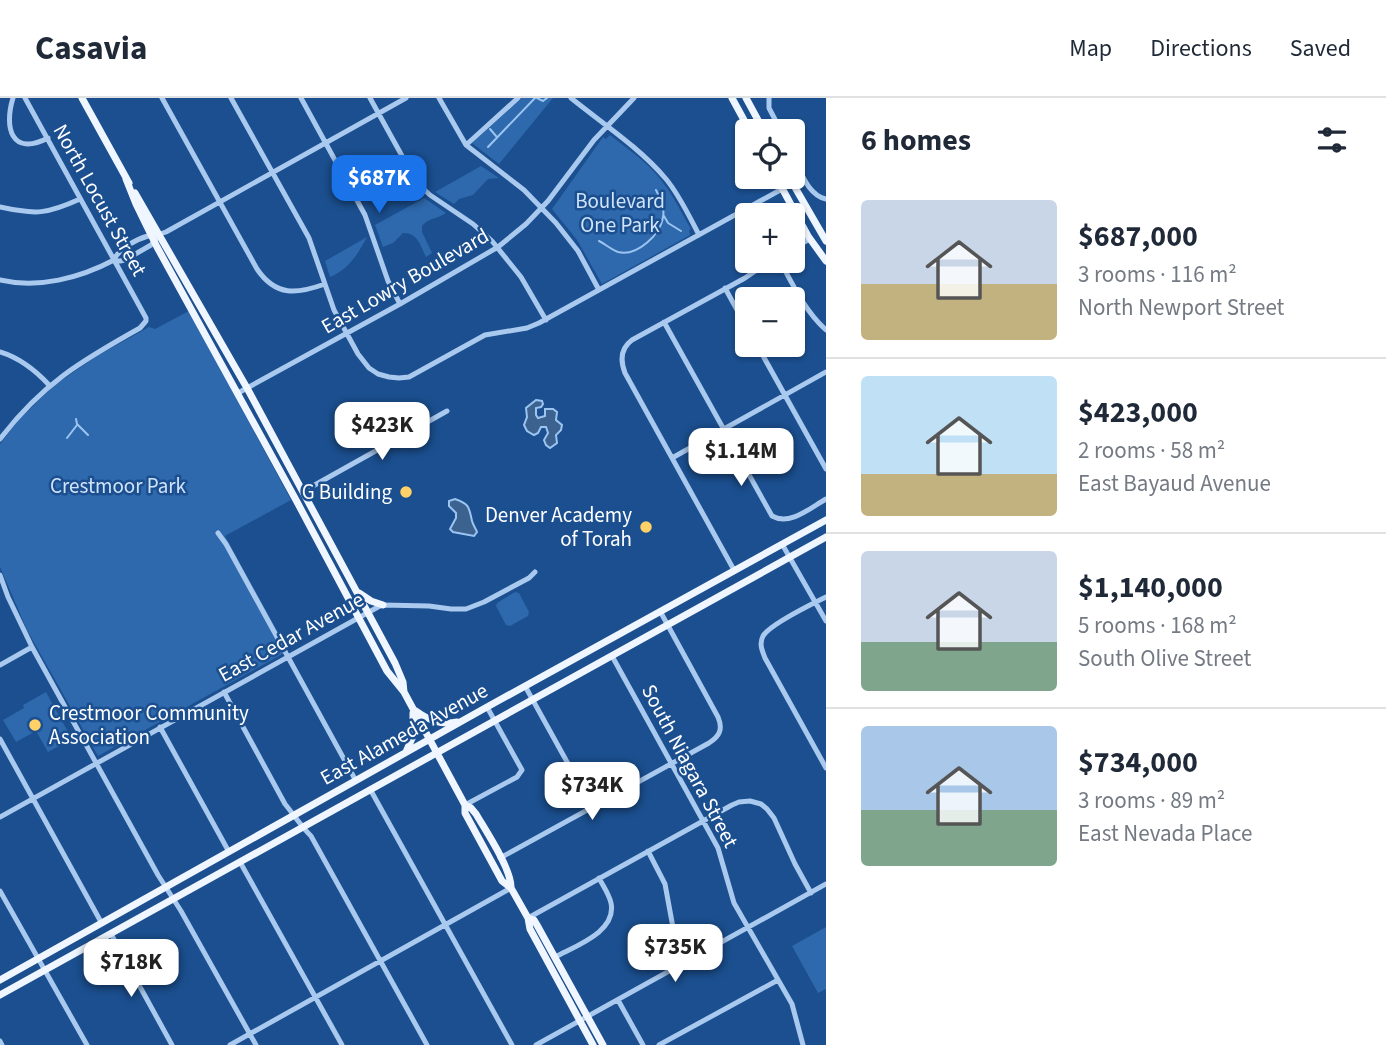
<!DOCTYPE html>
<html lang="en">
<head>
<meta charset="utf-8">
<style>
	body { margin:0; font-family:"Source Sans 3",sans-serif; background:#f6f6f7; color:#1f2937; height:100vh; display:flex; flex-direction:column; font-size:26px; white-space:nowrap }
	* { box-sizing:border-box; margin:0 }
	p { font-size:23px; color:#747a83 }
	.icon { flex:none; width:38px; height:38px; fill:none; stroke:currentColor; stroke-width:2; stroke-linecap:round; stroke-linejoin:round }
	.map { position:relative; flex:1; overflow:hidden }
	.side { display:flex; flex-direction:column; background:#fff; width:560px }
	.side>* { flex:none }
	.fabs { position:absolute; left:735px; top:21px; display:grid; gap:14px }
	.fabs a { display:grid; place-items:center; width:70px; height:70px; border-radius:7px; background:#fff; box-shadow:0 2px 5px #0004; font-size:35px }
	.price { position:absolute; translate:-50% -60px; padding:0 16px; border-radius:14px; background:#fff; color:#222; font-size:23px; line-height:46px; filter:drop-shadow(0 2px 4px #0008) }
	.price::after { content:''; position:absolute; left:50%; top:42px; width:21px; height:16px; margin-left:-10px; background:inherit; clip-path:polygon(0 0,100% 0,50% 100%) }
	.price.current { background:#1a73e8; color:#fff }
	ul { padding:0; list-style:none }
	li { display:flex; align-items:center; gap:21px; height:175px; padding:0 35px }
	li+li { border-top:2px solid #e0e1e3 }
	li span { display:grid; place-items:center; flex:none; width:196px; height:140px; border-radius:7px; color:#555 }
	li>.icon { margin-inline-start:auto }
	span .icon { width:84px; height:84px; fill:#fffc; stroke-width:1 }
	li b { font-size:30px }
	h2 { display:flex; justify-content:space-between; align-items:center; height:84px; padding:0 35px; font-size:30px }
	header { display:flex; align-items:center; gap:42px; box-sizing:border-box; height:98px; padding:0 35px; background:#fff; border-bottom:2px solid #e0e1e3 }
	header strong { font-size:33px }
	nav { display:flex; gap:38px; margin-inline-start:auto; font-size:24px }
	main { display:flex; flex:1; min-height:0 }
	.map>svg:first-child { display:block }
</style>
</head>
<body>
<header>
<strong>Casavia</strong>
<nav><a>Map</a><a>Directions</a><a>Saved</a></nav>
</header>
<main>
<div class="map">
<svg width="826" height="947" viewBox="0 0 826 947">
	<rect width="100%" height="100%" fill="#1b4f8f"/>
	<path fill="#2e69ad" d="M 522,0 L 553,0 L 499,66 L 472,45 Z
		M 610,37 C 628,51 647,64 661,82 C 673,97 681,114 691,131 L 689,132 L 690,137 L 602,186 L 577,142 L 552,111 L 603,39 L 606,41 Z
		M 481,68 L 499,80 L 488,81 L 473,97 L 459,101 L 454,106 L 435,94 Z
		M 424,100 L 446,115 C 437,121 428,120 422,128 L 422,134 L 432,155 L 426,159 C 420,147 418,135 403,135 L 393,145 L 383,149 L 375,127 Z
		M 367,139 C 358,156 349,171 330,179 L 325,163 Z
		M 189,213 L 291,402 L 225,438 L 288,553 L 98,658 L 27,532 L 0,469 L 0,346 L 18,323 L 52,289 L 97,258 L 149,229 L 155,231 Z
		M 515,494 L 519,495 L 529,514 L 528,518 L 510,528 L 506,527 L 496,508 L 497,505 Z
		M 46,594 L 72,641 L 48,654 L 36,633 L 16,644 L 3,622 L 24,610 L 23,607 Z
		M 826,829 L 826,891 L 818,895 L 792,848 Z"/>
	<path fill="#3c6290" stroke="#9cc4f0" stroke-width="2" d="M 536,302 L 542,303 L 543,306 L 541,309 L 536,310 L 536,317 L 538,320 L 545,318 L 545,311 L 553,311 L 557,314 L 556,322 L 562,327 L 561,332 L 556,337 L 557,345 L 550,350 L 546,347 L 544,342 L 548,335 L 546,329 L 541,329 L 538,335 L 534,337 L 527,333 L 524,327 L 527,319 L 526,310 Z
		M 455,401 C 470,406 469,410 472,423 C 473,427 476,431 477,434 L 474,438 L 453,434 L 450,431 L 456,420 L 456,415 L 449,408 L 449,403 Z"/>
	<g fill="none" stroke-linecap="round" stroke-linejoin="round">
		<path stroke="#9cc4f0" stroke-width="2" d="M 537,0 L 543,3 L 547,0
			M 490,31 L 496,38
			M 488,49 L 535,0
			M 664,118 L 668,125 L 681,133
			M 599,143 C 605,146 612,152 618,154 C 637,159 661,136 663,119 C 665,110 660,100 656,92
			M 76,321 L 77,326 L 88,337
			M 67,340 L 77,327"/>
		<path stroke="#a9c9ee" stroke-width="5" d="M 13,0 C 4,29 11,59 48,40
			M 162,0 L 257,171 C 276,199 297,196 325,186
			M 231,0 L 309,140 L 334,212 L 358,256 L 369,270 L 378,276 L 389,279 L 399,280 L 409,279 L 485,237 L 527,230 L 539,225 L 782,91
			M 301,0 L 365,117 L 388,183 L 400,206
			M 370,0 L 417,85 L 430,97 L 473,126 L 492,143 L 521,179 L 546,222
			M 439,0 L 466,47 L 524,92 L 556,125 L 578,153 L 599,192
			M 571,0 C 602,25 640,50 666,81 C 680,98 689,118 699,137
			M 769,0 L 769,10 L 781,33
			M 466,47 L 518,0
			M 793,59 C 801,74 808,97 826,101
			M 0,109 C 36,117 47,116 80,101
			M 793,150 L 810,141
			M 114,162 C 118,151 137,141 148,138 C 155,136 159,137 166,134 L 406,0
			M 114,162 L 120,163 L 125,162 L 151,147 L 156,141
			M 780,163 C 793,187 805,213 826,232
			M 0,182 C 38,191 80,180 114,162
			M 725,190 L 747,230
			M 664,224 L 772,418 C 790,428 810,410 826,401
			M 757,247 L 826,371
			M 0,254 C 20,260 35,272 49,287
			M 238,295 L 400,206 L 498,149 L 526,126 L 548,103 L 594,42 L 634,0
			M 0,341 C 42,286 81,263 140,230 L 146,223 L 146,220 L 25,0
			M 672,360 L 826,274
			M 304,393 L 447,313
			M 218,435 L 226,446 L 356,683
			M 782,446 L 826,523
			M 734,472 L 625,275 C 620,262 621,250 632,242 L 745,180 L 770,163
			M 0,477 L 8,499 L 32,549 L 158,777 L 181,813 L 256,947
			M 826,499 C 812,506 770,526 763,538 C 759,546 762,552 765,560 L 826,670
			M 612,558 L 718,750 L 734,805 L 792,906 L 803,947
			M 0,567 L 32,549
			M 525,588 L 592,709
			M 224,594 L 285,706 C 294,717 301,728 311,738 L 427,947
			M 160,629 L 229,754
			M 0,641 L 101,824
			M 370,691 L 512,947
			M 465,707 L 517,679 L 522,672 L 487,609
			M 0,719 L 378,509 L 383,507 L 429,508 L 451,511 L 466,511 L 484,504 L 529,480 L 535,474
			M 648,753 L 665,786 L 674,835 L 689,863
			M 500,760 L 709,645 C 720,638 723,631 718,619 L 660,513
			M 240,764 L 342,947
			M 0,793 L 87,947
			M 528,820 L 732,707 L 739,704 L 750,703 L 761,706 L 767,711 L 774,720 L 795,766 L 811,795
			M 111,836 L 172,947
			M 555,859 C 575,848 617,834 611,805 C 609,796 603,788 599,780
			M 618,902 L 643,947
			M 0,943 L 2,947
			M 230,947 L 511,790
			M 536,947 L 826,786
			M 659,947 L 778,882"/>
		<path stroke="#f0f6ff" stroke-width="7" d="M 82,0 L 129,85
			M 732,0 L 750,33
			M 746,0 L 764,33
			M 776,79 L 808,138 L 826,163
			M 789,79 L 826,143
			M 126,81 L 136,106 L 157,149 L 296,402 L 387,573 L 404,594 L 465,707 L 465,715 L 502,783 L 511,790 L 528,820 L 530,831 L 593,947
			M 135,95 L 247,290 L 395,565 L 403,584 L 404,594
			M 359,495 L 371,503 L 383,507
			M 416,613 C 430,623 441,627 457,624
			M 406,654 L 413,638 L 413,615
			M 465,707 L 471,710 L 476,716 C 486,733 512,772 511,790
			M 528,820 L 534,822 L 537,827 L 603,947
			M 0,882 L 487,609 L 826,422
			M 0,897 L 826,439"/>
	</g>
	<g fill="#ffd166" stroke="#1b4f8f" stroke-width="2.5">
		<circle cx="406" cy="394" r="7"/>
		<circle cx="646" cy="429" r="7"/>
		<circle cx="35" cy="627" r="7"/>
	</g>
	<g text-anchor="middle" stroke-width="5" stroke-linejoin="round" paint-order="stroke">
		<g font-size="21" fill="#fff" stroke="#1b4f8f">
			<text transform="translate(100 102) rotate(61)" y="7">North Locust Street</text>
			<text transform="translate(405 183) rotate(-30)" y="7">East Lowry Boulevard</text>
			<text transform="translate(291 539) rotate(-29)" y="7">East Cedar Avenue</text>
			<text transform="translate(404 636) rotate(-29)" y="7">East Alameda Avenue</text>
			<text transform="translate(690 668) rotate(62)" y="7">South Niagara Street</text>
		</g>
		<g font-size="21" fill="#cfe3fa" stroke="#1b4f8f">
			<text x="620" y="110">Boulevard<tspan x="620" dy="24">One Park</tspan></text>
			<text x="118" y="395">Crestmoor Park</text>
		</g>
		<g font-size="21" fill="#fff" stroke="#1b4f8f" text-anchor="end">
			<text x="392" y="401">G Building</text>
			<text x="632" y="424">Denver Academy<tspan x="632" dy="24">of Torah</tspan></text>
			<text x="49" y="622" text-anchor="start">Crestmoor Community<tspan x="49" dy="24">Association</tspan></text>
		</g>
	</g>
</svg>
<div class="fabs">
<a><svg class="icon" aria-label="locate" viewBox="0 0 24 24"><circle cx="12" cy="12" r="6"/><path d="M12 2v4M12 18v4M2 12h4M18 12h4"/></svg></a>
<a>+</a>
<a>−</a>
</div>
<b class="price current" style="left:379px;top:117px">$687K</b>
<b class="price" style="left:382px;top:364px">$423K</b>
<b class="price" style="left:741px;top:390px">$1.14M</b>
<b class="price" style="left:592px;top:724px">$734K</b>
<b class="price" style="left:675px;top:886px">$735K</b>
<b class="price" style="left:131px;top:901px">$718K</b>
</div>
<section class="side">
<h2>6 homes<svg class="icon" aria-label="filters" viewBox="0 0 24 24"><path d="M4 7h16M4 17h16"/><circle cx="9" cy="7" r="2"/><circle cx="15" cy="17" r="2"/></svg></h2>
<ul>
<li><span style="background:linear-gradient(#c9d6e8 60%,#c2b280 0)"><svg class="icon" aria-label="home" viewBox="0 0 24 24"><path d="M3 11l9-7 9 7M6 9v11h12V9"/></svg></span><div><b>$687,000</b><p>3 rooms · 116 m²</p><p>North Newport Street</p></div></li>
<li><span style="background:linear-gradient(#bfe0f5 70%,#c2b280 0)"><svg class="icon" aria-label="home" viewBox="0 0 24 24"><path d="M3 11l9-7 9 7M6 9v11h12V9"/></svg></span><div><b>$423,000</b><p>2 rooms · 58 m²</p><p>East Bayaud Avenue</p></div></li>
<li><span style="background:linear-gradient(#c9d6e8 65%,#7fa58c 0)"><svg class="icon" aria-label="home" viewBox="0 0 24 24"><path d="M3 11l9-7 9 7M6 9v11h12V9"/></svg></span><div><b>$1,140,000</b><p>5 rooms · 168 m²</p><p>South Olive Street</p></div></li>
<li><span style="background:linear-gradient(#a9c7e8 60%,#7fa58c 0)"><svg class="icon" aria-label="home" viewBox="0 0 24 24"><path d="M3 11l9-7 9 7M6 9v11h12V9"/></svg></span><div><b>$734,000</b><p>3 rooms · 89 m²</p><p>East Nevada Place</p></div></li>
</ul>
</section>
</main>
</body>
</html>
